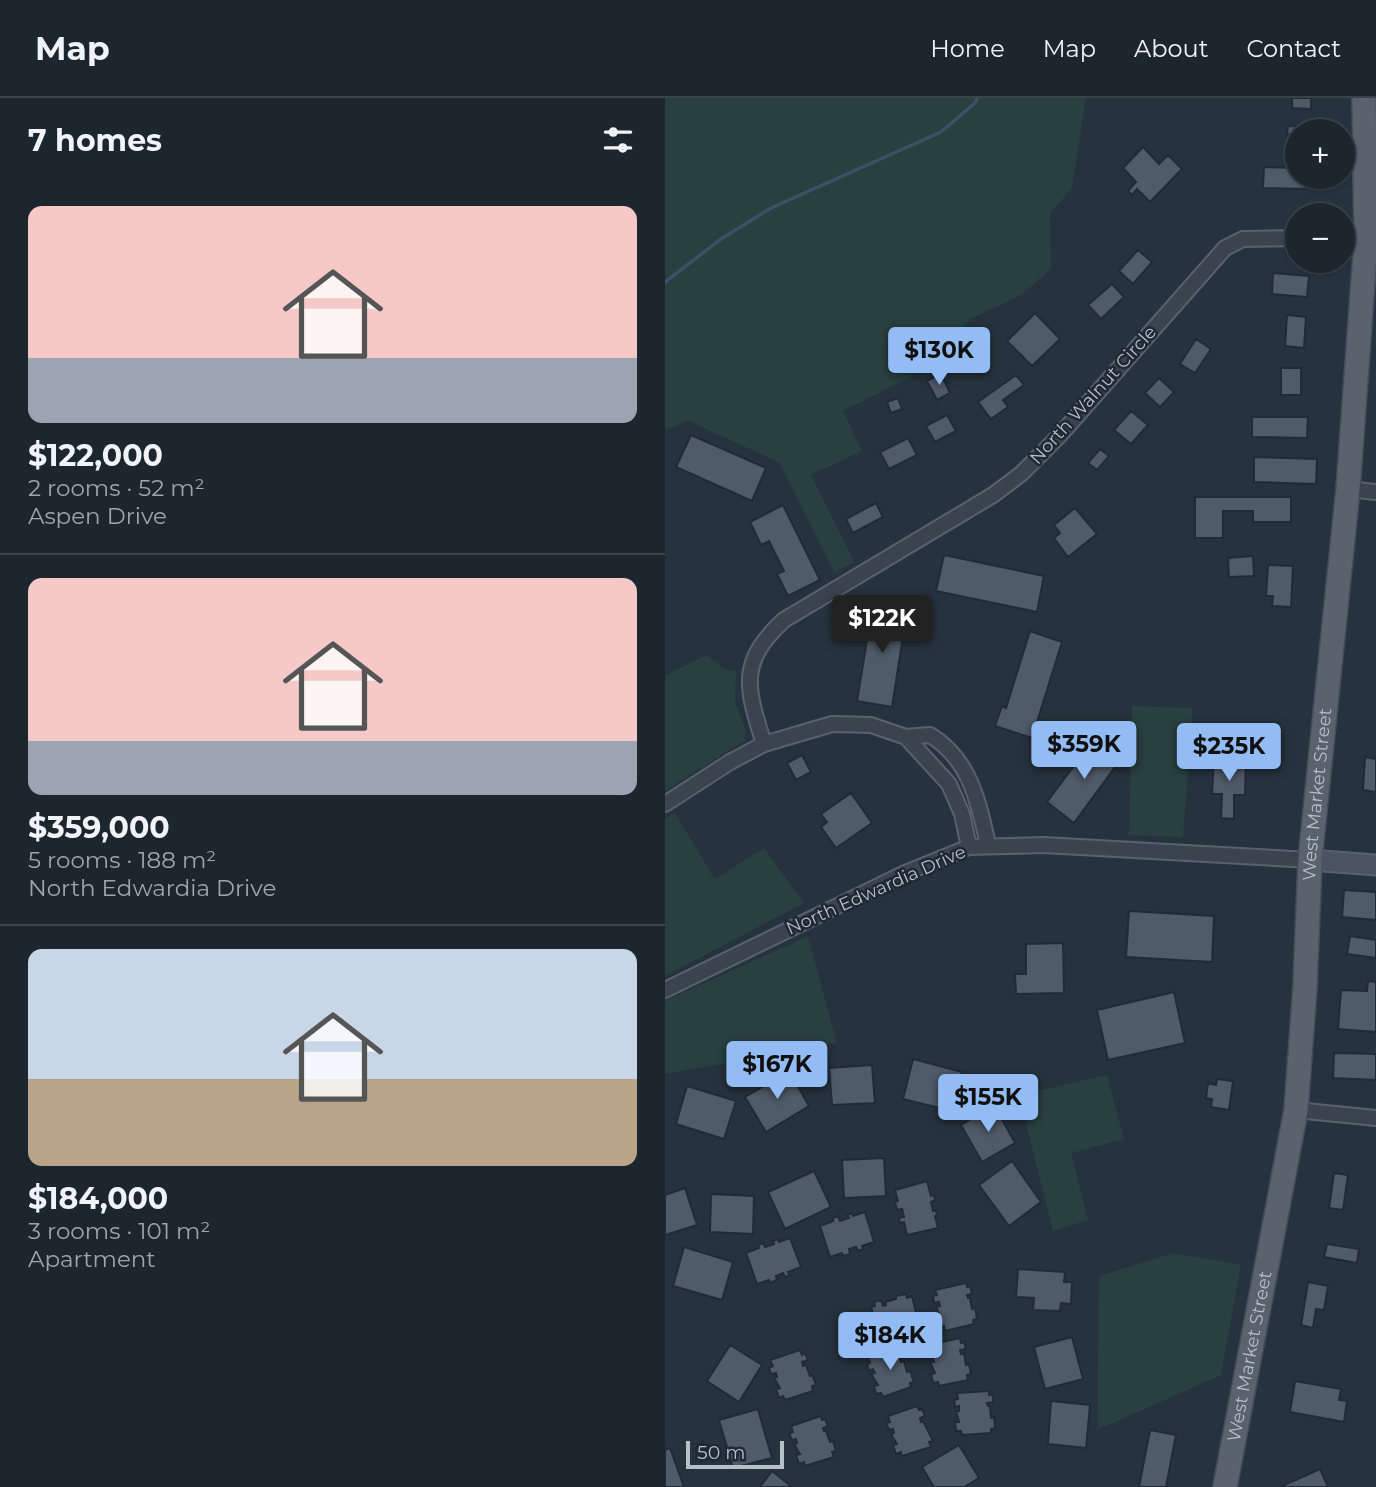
<!DOCTYPE html>
<html lang="en">
<head>
<meta charset="utf-8">
<style>
	body { margin:0; font-family:Montserrat,sans-serif; background:#29323a; color:#f1f3f6; height:100vh; display:flex; flex-direction:column; font-size:26px; white-space:nowrap }
	* { box-sizing:border-box; margin:0 }
	p { font-size:23px; color:#a0a5aa }
	.icon { flex:none; width:38px; height:38px; fill:none; stroke:currentColor; stroke-width:2; stroke-linecap:round; stroke-linejoin:round }
	.map { position:relative; flex:1; overflow:hidden }
	.side { display:flex; flex-direction:column; background:#1c262e; width:665px }
	.side>* { flex:none }
	.tools { position:absolute; left:620px; top:21px; display:grid; gap:14px }
	.tools a { display:grid; place-items:center; width:70px; height:70px; border-radius:50%; background:#1c262e; box-shadow:0 2px 5px #0004,0 0 0 2px #3a434a; font-size:35px }
	.scale { position:absolute; left:21px; bottom:18px; width:98px; box-sizing:border-box; padding-left:7px; border:4px solid #b7bfc9; border-top:0; font-size:19px; line-height:24px; white-space:nowrap; color:#b7bfc9; -webkit-text-stroke:5px #1f2934; paint-order:stroke }
	.price { position:absolute; translate:-50% -60px; padding:0 16px; border-radius:7px; background:#92bcf3; color:#111; font-size:23px; line-height:46px; filter:drop-shadow(0 2px 4px #0008) }
	.price::after { content:''; position:absolute; left:50%; top:42px; width:21px; height:16px; margin-left:-10px; background:inherit; clip-path:polygon(0 0,100% 0,50% 100%) }
	.price.on { background:#222; color:#fff }
	ul { padding:0; list-style:none }
	li { display:grid; align-content:center; gap:14px; height:371px; padding:0 28px }
	li+li { border-top:2px solid #3a434a }
	li span { display:grid; place-items:center; height:217px; border-radius:14px; color:#555 }
	li>.icon { margin-inline-start:auto }
	span .icon { width:126px; height:126px; fill:#fffc; stroke-width:1 }
	li b { font-size:30px }
	h2 { display:flex; justify-content:space-between; align-items:center; height:84px; padding:0 28px; font-size:30px }
	header { display:flex; align-items:center; gap:42px; box-sizing:border-box; height:98px; padding:0 35px; background:#1c262e; border-bottom:2px solid #3a434a }
	header strong { font-size:33px }
	nav { display:flex; gap:38px; margin-inline-start:auto; font-size:24px }
	main { display:flex; flex:1; min-height:0 }
	.map>svg:first-child { display:block }
</style>
</head>
<body>
<header>
<strong>Map</strong>
<nav><a>Home</a><a>Map</a><a>About</a><a>Contact</a></nav>
</header>
<main>
<section class="side">
<h2>7 homes<svg class="icon" aria-label="filters" viewBox="0 0 24 24"><path d="M4 7h16M4 17h16"/><circle cx="9" cy="7" r="2"/><circle cx="15" cy="17" r="2"/></svg></h2>
<ul>
<li><span style="background:linear-gradient(#f6c9c9 70%,#9aa5b1 0)"><svg class="icon" aria-label="home" viewBox="0 0 24 24"><path d="M3 11l9-7 9 7M6 9v11h12V9"/></svg></span><div><b>$122,000</b><p>2 rooms · 52 m²</p><p>Aspen Drive</p></div></li>
<li><span style="background:linear-gradient(#f6c9c9 75%,#9aa5b1 0)"><svg class="icon" aria-label="home" viewBox="0 0 24 24"><path d="M3 11l9-7 9 7M6 9v11h12V9"/></svg></span><div><b>$359,000</b><p>5 rooms · 188 m²</p><p>North Edwardia Drive</p></div></li>
<li><span style="background:linear-gradient(#c9d6e8 60%,#b9a48a 0)"><svg class="icon" aria-label="home" viewBox="0 0 24 24"><path d="M3 11l9-7 9 7M6 9v11h12V9"/></svg></span><div><b>$184,000</b><p>3 rooms · 101 m²</p><p>Apartment</p></div></li>
</ul>
</section>
<div class="map">
<svg width="711" height="1389" viewBox="0 0 711 1389">
	<rect width="100%" height="100%" fill="#26323e"/>
	<path fill="#294040" d="M 0,0 L 421,0 L 407,90 L 385,115 L 386,171 L 356,197 L 306,221 L 245,280 L 178,313 L 197,353 L 146,377 L 189,464 L 170,475 L 115,365 L 24,323 L 0,332 Z
		M 42,557 L 59,571 L 71,573 L 70,603 L 81,633 L 79,643 L 0,693 L 0,578 Z
		M 467,608 L 528,610 L 518,739 L 464,737 Z
		M 10,715 L 50,781 L 99,750 L 139,805 L 0,878 L 0,721 Z
		M 143,838 L 172,945 L 0,976 L 0,903 Z
		M 442,977 L 459,1041 L 406,1055 L 423,1122 L 388,1133 L 354,997 Z
		M 509,1155 L 576,1167 L 556,1277 L 432,1332 L 434,1178 Z"/>
	<g fill="none" stroke-linecap="round" stroke-linejoin="round">
		<path stroke="#3d5066" stroke-width="3.5" d="M 0,184 L 56,141 L 106,110 L 276,34 L 310,5 L 312,0"/>
	</g>
	<path fill="#505b69" stroke="#212b36" stroke-width="2" d="M 627,0 L 646,0 L 646,11 L 627,10 Z
		M 623,28 L 655,30 L 655,33 L 632,33 L 632,37 L 622,36 Z
		M 478,49 L 494,66 L 503,57 L 517,71 L 485,104 L 472,91 L 467,97 L 463,93 L 471,84 L 458,70 Z
		M 599,69 L 632,70 L 632,79 L 651,79 L 650,91 L 598,90 Z
		M 473,152 L 487,164 L 468,186 L 454,173 Z
		M 608,175 L 644,178 L 642,199 L 607,196 Z
		M 447,186 L 459,199 L 436,221 L 423,207 Z
		M 370,215 L 395,241 L 367,268 L 342,243 Z
		M 622,217 L 641,219 L 639,250 L 620,248 Z
		M 531,241 L 546,251 L 530,275 L 515,266 Z
		M 616,270 L 636,270 L 636,297 L 616,297 Z
		M 276,276 L 285,295 L 272,302 L 262,283 Z
		M 351,277 L 359,287 L 338,302 L 343,309 L 326,321 L 313,304 Z
		M 494,280 L 509,294 L 495,309 L 480,295 Z
		M 233,300 L 237,311 L 226,315 L 222,304 Z
		M 466,313 L 483,327 L 466,346 L 449,332 Z
		M 282,317 L 291,333 L 270,344 L 261,328 Z
		M 587,319 L 643,319 L 642,340 L 587,339 Z
		M 26,337 L 101,370 L 87,403 L 11,369 Z
		M 243,340 L 252,357 L 224,371 L 215,354 Z
		M 435,351 L 444,358 L 432,372 L 423,365 Z
		M 589,359 L 652,361 L 651,386 L 589,384 Z
		M 530,399 L 626,399 L 626,424 L 588,424 L 588,413 L 558,413 L 558,440 L 530,440 Z
		M 211,405 L 218,419 L 188,435 L 181,421 Z
		M 118,407 L 155,482 L 123,498 L 112,476 L 119,473 L 104,443 L 96,447 L 85,424 Z
		M 410,410 L 432,436 L 403,459 L 389,440 L 395,435 L 389,427 Z
		M 279,457 L 379,478 L 372,514 L 271,493 Z
		M 588,458 L 589,478 L 564,479 L 563,460 Z
		M 603,467 L 628,468 L 626,509 L 607,508 L 608,498 L 601,498 Z
		M 208,505 L 234,509 L 233,512 L 242,513 L 227,609 L 192,603 Z
		M 365,533 L 397,544 L 367,640 L 330,628 L 337,608 L 341,610 Z
		M 429,641 L 456,661 L 409,725 L 382,704 Z
		M 137,657 L 146,674 L 131,682 L 122,665 Z
		M 700,659 L 711,661 L 711,694 L 698,692 Z
		M 549,660 L 581,661 L 580,697 L 569,697 L 569,721 L 556,720 L 557,696 L 547,696 Z
		M 186,695 L 207,725 L 171,750 L 156,729 L 162,724 L 156,716 Z
		M 679,792 L 711,794 L 711,822 L 677,819 Z
		M 464,813 L 549,818 L 547,864 L 461,859 Z
		M 685,838 L 711,842 L 711,860 L 682,856 Z
		M 398,845 L 399,895 L 351,896 L 350,876 L 361,876 L 361,846 Z
		M 703,883 L 711,884 L 711,934 L 673,931 L 676,892 L 702,893 Z
		M 509,894 L 520,945 L 443,962 L 432,912 Z
		M 669,955 L 711,956 L 711,982 L 668,980 Z
		M 248,961 L 297,974 L 287,1013 L 238,1001 Z
		M 207,967 L 210,1005 L 167,1007 L 164,970 Z
		M 124,973 L 144,1008 L 101,1034 L 80,999 Z
		M 552,981 L 568,983 L 564,1012 L 546,1009 L 547,1001 L 541,1000 L 543,985 L 551,987 Z
		M 22,988 L 71,1003 L 59,1041 L 11,1026 Z
		M 329,1007 L 350,1045 L 317,1064 L 296,1027 Z
		M 219,1060 L 221,1098 L 179,1100 L 177,1062 Z
		M 347,1063 L 376,1104 L 344,1128 L 314,1087 Z
		M 149,1073 L 166,1109 L 120,1131 L 103,1094 Z
		M 669,1075 L 683,1077 L 678,1112 L 664,1110 Z
		M 262,1083 L 266,1098 L 269,1097 L 270,1102 L 266,1104 L 268,1113 L 271,1112 L 272,1117 L 270,1118 L 273,1130 L 242,1137 L 239,1124 L 235,1125 L 234,1120 L 239,1119 L 237,1111 L 232,1112 L 230,1104 L 233,1103 L 230,1092 Z
		M 20,1090 L 32,1127 L 0,1137 L 0,1097 Z
		M 46,1096 L 89,1098 L 88,1136 L 45,1134 Z
		M 200,1114 L 209,1144 L 197,1148 L 198,1151 L 193,1153 L 191,1149 L 184,1151 L 185,1156 L 178,1158 L 177,1155 L 165,1159 L 155,1128 L 168,1123 L 168,1120 L 173,1118 L 175,1123 L 184,1120 L 182,1117 L 187,1115 L 188,1118 Z
		M 125,1140 L 136,1169 L 123,1174 L 125,1177 L 120,1179 L 118,1175 L 111,1178 L 112,1182 L 105,1185 L 104,1182 L 92,1186 L 81,1155 L 94,1150 L 93,1147 L 98,1145 L 100,1149 L 109,1146 L 108,1143 L 113,1141 L 114,1144 Z
		M 662,1146 L 694,1151 L 692,1165 L 659,1159 Z
		M 19,1149 L 68,1164 L 57,1202 L 8,1188 Z
		M 353,1171 L 400,1174 L 399,1184 L 407,1184 L 406,1206 L 396,1205 L 395,1213 L 368,1212 L 369,1200 L 351,1199 Z
		M 643,1184 L 663,1188 L 659,1212 L 651,1211 L 648,1230 L 636,1227 Z
		M 301,1185 L 302,1189 L 305,1188 L 307,1196 L 302,1197 L 303,1200 L 305,1200 L 307,1211 L 310,1210 L 312,1221 L 308,1222 L 309,1226 L 280,1233 L 279,1228 L 274,1229 L 272,1221 L 276,1220 L 271,1209 L 275,1208 L 274,1204 L 269,1205 L 268,1198 L 272,1197 L 270,1192 Z
		M 241,1196 L 242,1200 L 247,1198 L 254,1227 L 250,1229 L 251,1234 L 243,1236 L 242,1232 L 231,1237 L 231,1234 L 226,1235 L 228,1239 L 221,1241 L 220,1238 L 214,1239 L 206,1209 L 210,1208 L 209,1204 L 216,1202 L 218,1208 L 221,1207 L 220,1204 L 231,1201 L 231,1198 Z
		M 407,1239 L 418,1281 L 380,1291 L 369,1249 Z
		M 295,1240 L 296,1245 L 299,1244 L 301,1251 L 295,1252 L 296,1256 L 299,1255 L 301,1267 L 304,1266 L 306,1276 L 302,1277 L 303,1282 L 274,1288 L 273,1284 L 268,1285 L 266,1276 L 270,1275 L 265,1264 L 269,1264 L 268,1260 L 263,1260 L 262,1254 L 265,1253 L 264,1247 Z
		M 65,1247 L 97,1267 L 74,1304 L 42,1283 Z
		M 233,1249 L 235,1253 L 238,1252 L 241,1259 L 235,1261 L 236,1264 L 239,1263 L 242,1274 L 245,1273 L 249,1284 L 245,1285 L 246,1289 L 218,1299 L 216,1295 L 211,1296 L 209,1288 L 213,1287 L 206,1276 L 210,1275 L 208,1271 L 204,1273 L 202,1266 L 205,1265 L 203,1259 Z
		M 135,1252 L 137,1257 L 140,1255 L 143,1262 L 137,1264 L 138,1268 L 141,1267 L 145,1278 L 147,1277 L 151,1287 L 147,1288 L 148,1293 L 120,1302 L 118,1298 L 114,1300 L 111,1291 L 115,1290 L 109,1280 L 112,1279 L 111,1275 L 106,1276 L 104,1270 L 108,1268 L 105,1262 Z
		M 630,1283 L 676,1291 L 674,1302 L 682,1303 L 679,1324 L 625,1314 Z
		M 324,1293 L 324,1297 L 328,1297 L 328,1304 L 322,1305 L 323,1308 L 325,1308 L 326,1320 L 329,1319 L 330,1330 L 326,1331 L 326,1335 L 297,1337 L 296,1333 L 291,1333 L 290,1324 L 294,1324 L 291,1313 L 294,1313 L 294,1308 L 290,1309 L 289,1302 L 293,1301 L 292,1295 Z
		M 386,1303 L 425,1307 L 421,1350 L 383,1346 Z
		M 252,1308 L 254,1312 L 257,1311 L 260,1318 L 255,1320 L 256,1324 L 258,1323 L 268,1343 L 264,1344 L 266,1349 L 237,1358 L 236,1354 L 231,1356 L 228,1347 L 232,1346 L 226,1336 L 229,1335 L 228,1331 L 224,1332 L 221,1325 L 225,1324 L 223,1318 Z
		M 93,1311 L 107,1360 L 68,1370 L 54,1322 Z
		M 156,1318 L 157,1322 L 160,1321 L 163,1328 L 158,1330 L 159,1333 L 161,1333 L 165,1344 L 168,1343 L 171,1353 L 167,1354 L 169,1359 L 140,1368 L 139,1364 L 134,1366 L 131,1357 L 135,1356 L 129,1346 L 132,1345 L 131,1341 L 127,1342 L 124,1336 L 128,1334 L 126,1328 Z
		M 485,1332 L 511,1337 L 501,1389 L 474,1389 Z
		M 294,1347 L 314,1380 L 299,1389 L 269,1389 L 257,1369 Z
		M 5,1350 L 19,1389 L 0,1389 L 0,1352 Z
		M 655,1371 L 663,1389 L 615,1389 Z
		M 107,1373 L 127,1389 L 95,1389 Z"/>
	<g fill="none" stroke-linecap="round" stroke-linejoin="round">
		<defs>
			<path id="minor" d="M 677,142 L 707,143
				M 683,391 L 711,394
				M 241,639 L 284,686 L 297,716 L 304,749
				M 99,646 C 82,591 72,565 119,522 L 328,397 L 356,376 L 395,337 L 560,150 L 578,141 L 632,140
				M 0,706 L 65,664 L 99,646 L 167,626 L 206,627 L 241,639 L 265,637 C 305,661 314,705 323,747
				M 0,892 L 240,775 L 304,749 L 379,747 L 645,762
				M 631,1012 L 711,1020"/>
			<path id="secondary" d="M 645,762 L 711,767"/>
			<g id="primary">
				<path id="s1" d="M 560,1389 L 631,1012 L 640,889 L 645,762 L 683,391 L 701,142 L 699,0"/>
			</g>
		</defs>
		<use href="#minor" stroke="#58626c" stroke-width="18"/>
		<use href="#secondary" stroke="#58626c" stroke-width="23"/>
		<use href="#primary" stroke="#444d58" stroke-width="26"/>
		<use href="#minor" stroke="#3a444f" stroke-width="14"/>
		<use href="#secondary" stroke="#495361" stroke-width="19"/>
		<use href="#primary" stroke="#58636e" stroke-width="23"/>
	</g>
	<g text-anchor="middle" stroke-width="5" stroke-linejoin="round" paint-order="stroke">
		<g font-size="18" fill="#b7bfc9" stroke="#1f2934">
			<text transform="translate(428 297) rotate(-48)" y="6">North Walnut Circle</text>
			<text dy="6" stroke="none"><textPath href="#s1" startOffset="700">West Market Street</textPath></text>
			<text transform="translate(211 792) rotate(-24)" y="6">North Edwardia Drive</text>
			<text dy="6" stroke="none"><textPath href="#s1" startOffset="133">West Market Street</textPath></text>
		</g>
	</g>
</svg>
<div class="tools">
<a>+</a>
<a>−</a>
</div>
<div class="scale">50 m</div>
<b class="price" style="left:274px;top:289px">$130K</b>
<b class="price on" style="left:217px;top:557px">$122K</b>
<b class="price" style="left:419px;top:683px">$359K</b>
<b class="price" style="left:564px;top:685px">$235K</b>
<b class="price" style="left:112px;top:1003px">$167K</b>
<b class="price" style="left:323px;top:1036px">$155K</b>
<b class="price" style="left:225px;top:1274px">$184K</b>
</div>
</main>
</body>
</html>
